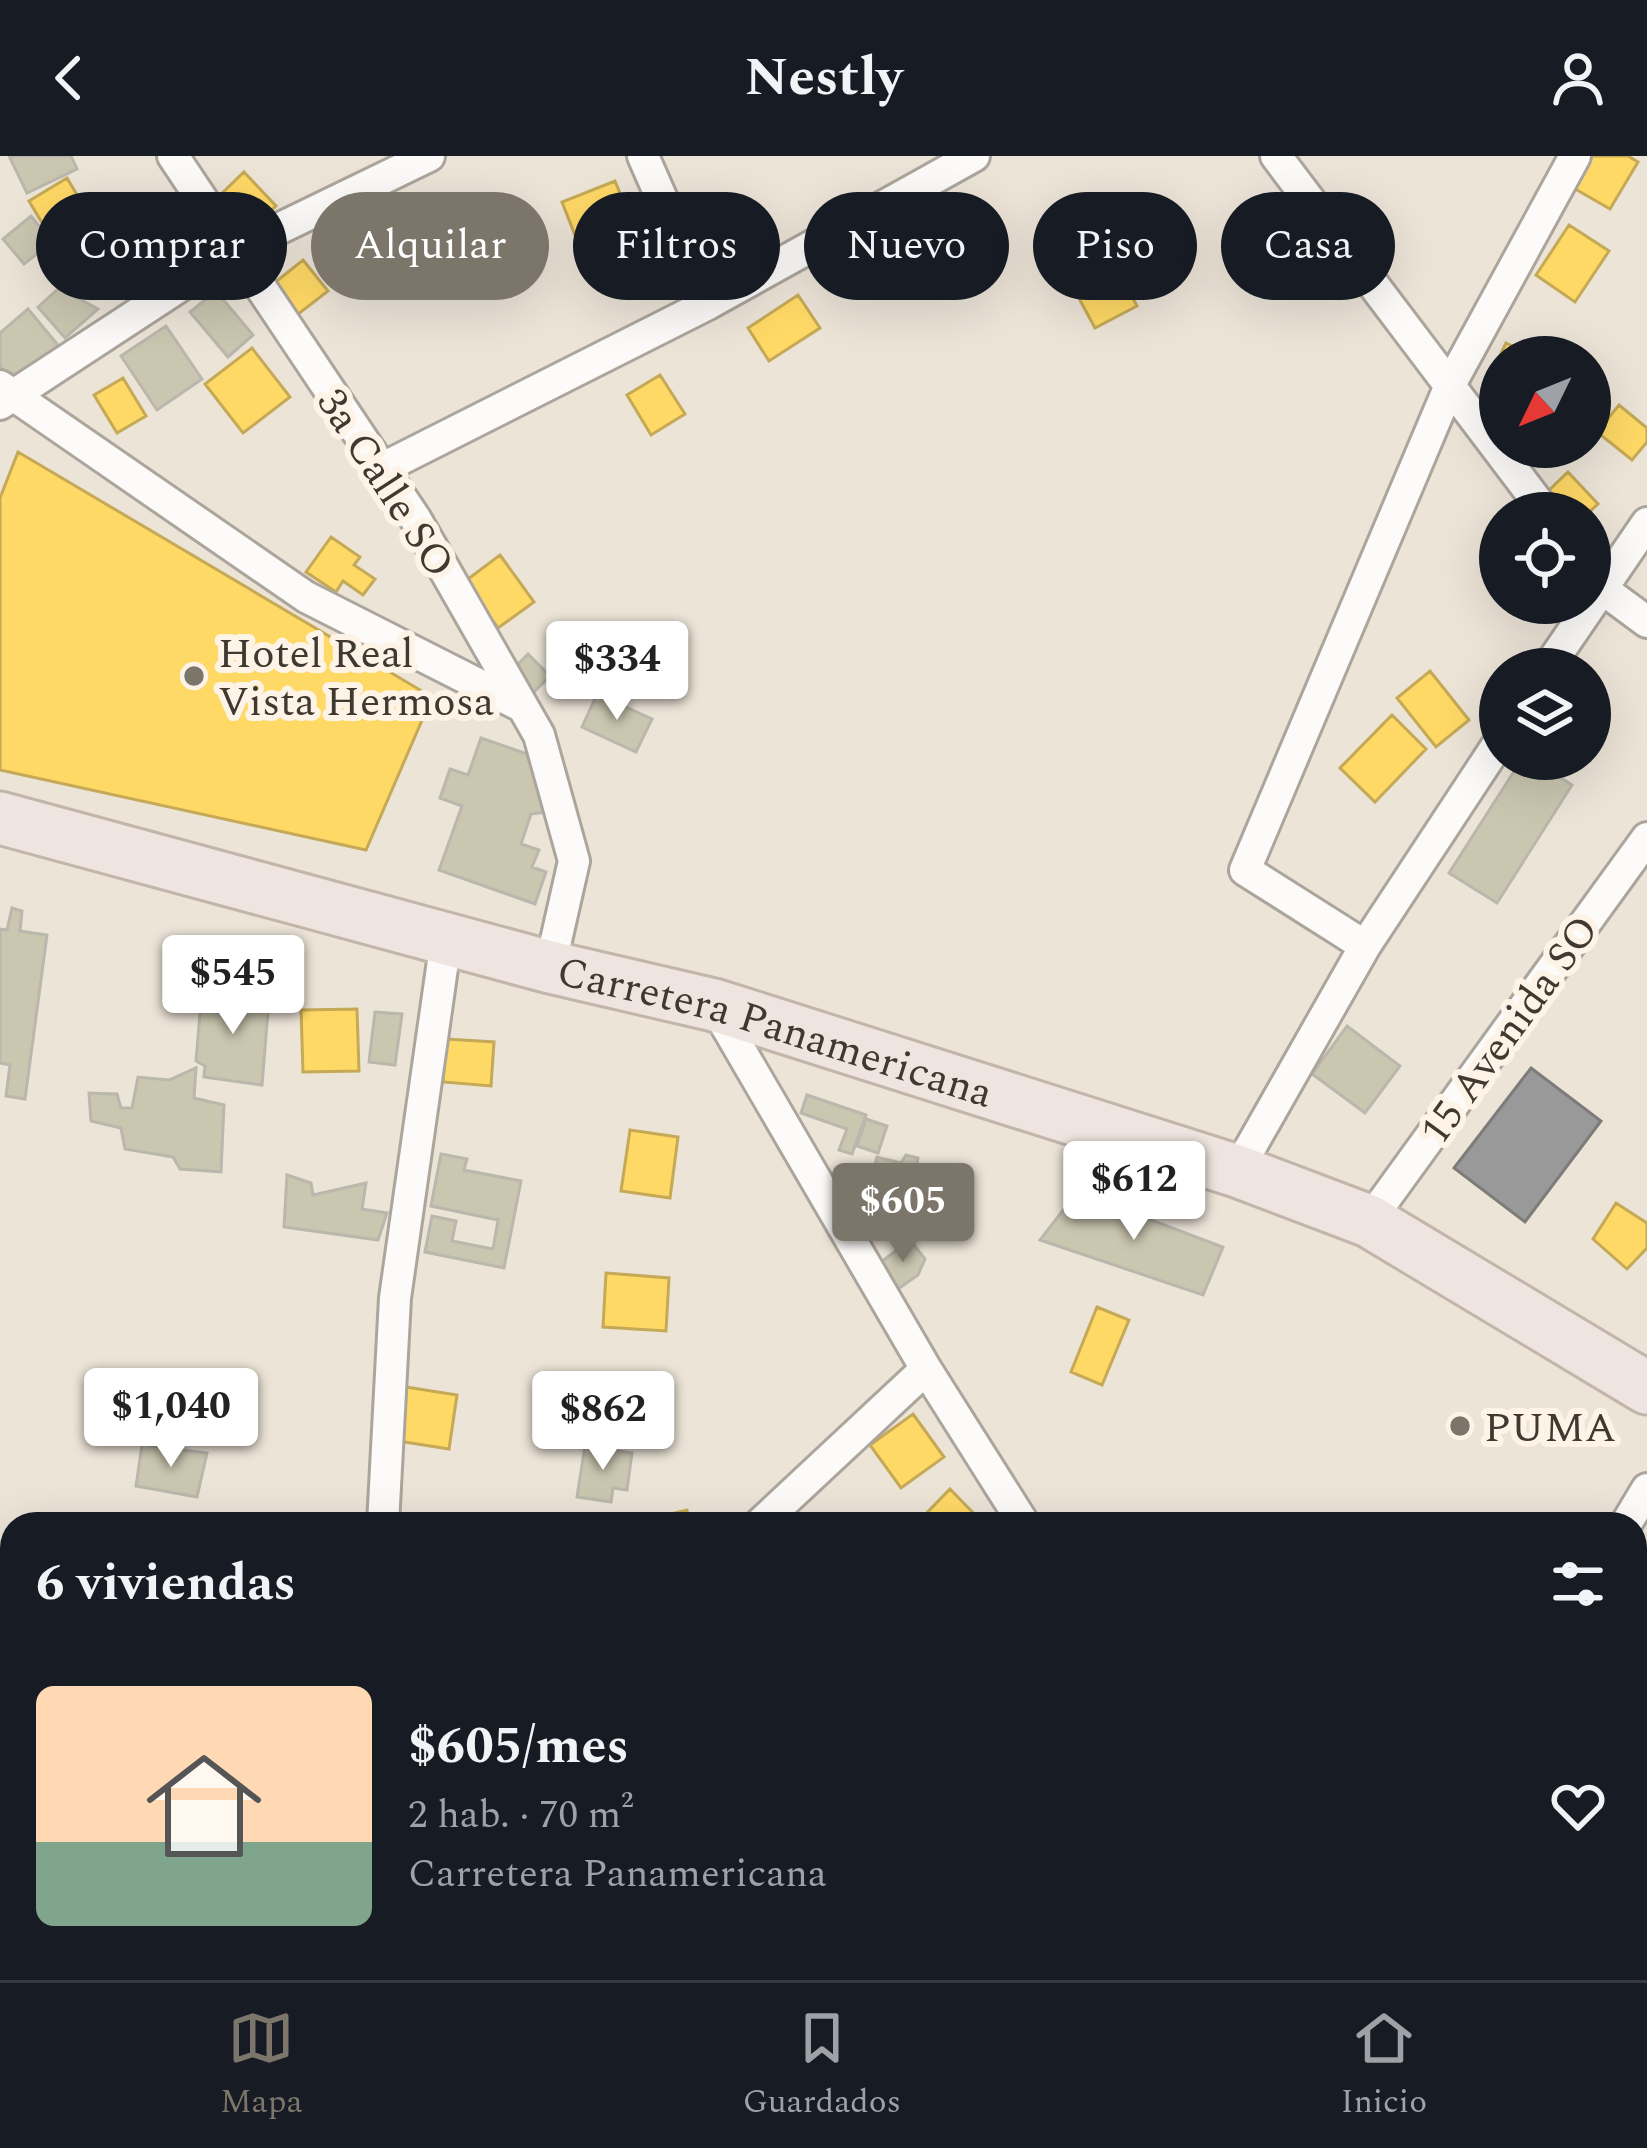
<!DOCTYPE html>
<html lang="es">
<head>
<meta charset="utf-8">
<style>
	body { margin:0; font-family:Spectral,serif; background:#242831; color:#f1f3f6; height:100vh; display:flex; flex-direction:column; font-size:45px; white-space:nowrap }
	* { box-sizing:border-box; margin:0 }
	p { font-size:39px; color:#9ea1a6 }
	.icon { flex:none; width:66px; height:66px; fill:none; stroke:currentColor; stroke-width:2; stroke-linecap:round; stroke-linejoin:round }
	.map { position:relative; flex:1; overflow:hidden }
	.panel { position:absolute; left:0px; top:1356px; width:1647px; height:468px; display:flex; flex-direction:column; background:#171b24; border-radius:36px 36px 0 0; box-shadow:0 12px 48px #0002 }
	.panel>* { flex:none }
	.hud { position:absolute; left:36px; top:36px; width:1575px; height:108px; display:flex; gap:24px }
	.needle { width:78px; rotate:227deg }
	.buttons { position:absolute; left:1479px; top:180px; display:grid; gap:24px }
	.buttons a { display:grid; place-items:center; width:132px; height:132px; border-radius:50%; background:#171b24; box-shadow:0 12px 48px #0002; font-size:60px }
	.price { position:absolute; translate:-50% -102px; padding:0 27px; border-radius:12px; background:#fff; color:#222; font-size:39px; line-height:78px; filter:drop-shadow(0 3px 6px #0008) }
	.price::after { content:''; position:absolute; left:50%; top:72px; width:36px; height:27px; margin-left:-18px; background:inherit; clip-path:polygon(0 0,100% 0,50% 100%) }
	.price.current { background:#7c756a; color:#fff }
	ul { padding:0; list-style:none }
	li { display:flex; align-items:center; gap:36px; height:300px; padding:0 36px }
	li+li { border-top:3px solid #363941 }
	li span { display:grid; place-items:center; flex:none; width:336px; height:240px; border-radius:18px; color:#555 }
	li>.icon { margin-inline-start:auto }
	span .icon { width:144px; height:144px; fill:#fffc; stroke-width:1 }
	li b { font-size:51px }
	h2 { display:flex; justify-content:space-between; align-items:center; height:144px; padding:0 36px; font-size:51px }
	.pill { padding:0 42px; border-radius:54px; background:#171b24; box-shadow:0 12px 48px #0002; font-size:42px; line-height:108px }
	.pill.current { background:#7c756a; color:#fff }
	header { display:flex; justify-content:space-between; align-items:center; height:156px; padding:0 36px; background:#171b24; font-size:54px; font-weight:700 }
	.tabs { display:flex; justify-content:space-around; align-items:center; height:168px; border-top:3px solid #363941; background:#171b24; font-size:33px; color:#9ea1a6 }
	.tabs a { display:grid; justify-items:center; gap:6px }
	.tabs .current { color:#7c756a }
	.map>svg:first-child { display:block }
</style>
</head>
<body>
<header><svg class="icon" aria-label="back" viewBox="0 0 24 24"><path d="M15 5l-7 7 7 7"/></svg>Nestly<svg class="icon" aria-label="person" viewBox="0 0 24 24"><circle cx="12" cy="8" r="4"/><path d="M4 21q1-7 8-7t8 7"/></svg></header>
<div class="map">
<svg width="1647" height="1824" viewBox="0 0 1647 1824">
	<rect width="100%" height="100%" fill="#ece4d7"/>
	<path fill="#ffd966" stroke="#c5a956" stroke-width="3" d="M 1587,0 L 1628,0 L 1638,6 L 1610,53 L 1570,30 Z
		M 244,16 L 276,50 L 248,77 L 216,43 Z
		M 67,22 L 89,59 L 51,82 L 29,45 Z
		M 615,25 L 634,71 L 580,92 L 562,46 Z
		M 1569,69 L 1609,95 L 1575,146 L 1536,119 Z
		M 1103,87 L 1137,150 L 1095,172 L 1061,109 Z
		M 303,104 L 328,135 L 297,159 L 273,128 Z
		M 798,139 L 820,172 L 769,205 L 748,172 Z
		M 1506,187 L 1536,201 L 1500,201 L 1500,246 L 1482,237 Z
		M 252,192 L 290,241 L 243,277 L 205,228 Z
		M 660,219 L 685,258 L 651,279 L 627,239 Z
		M 123,222 L 146,260 L 117,277 L 94,239 Z
		M 1619,249 L 1647,272 L 1647,286 L 1632,304 L 1597,276 Z
		M 18,296 L 432,541 L 366,694 L 0,614 L 0,342 Z
		M 1568,316 L 1598,348 L 1588,357 L 1565,357 L 1546,337 Z
		M 331,381 L 360,401 L 354,409 L 375,423 L 363,439 L 343,425 L 336,436 L 306,416 Z
		M 500,399 L 534,446 L 498,472 L 464,426 Z
		M 1430,515 L 1469,564 L 1436,591 L 1397,542 Z
		M 1392,559 L 1426,593 L 1375,646 L 1340,612 Z
		M 357,853 L 359,915 L 303,916 L 301,854 Z
		M 446,883 L 494,886 L 491,930 L 443,926 Z
		M 630,974 L 678,981 L 670,1042 L 621,1035 Z
		M 1616,1047 L 1647,1067 L 1647,1092 L 1627,1113 L 1593,1083 Z
		M 606,1117 L 669,1122 L 666,1175 L 603,1171 Z
		M 1097,1151 L 1129,1164 L 1102,1229 L 1071,1216 Z
		M 406,1231 L 457,1239 L 449,1293 L 398,1285 Z
		M 913,1258 L 944,1301 L 901,1332 L 870,1289 Z
		M 950,1333 L 984,1368 L 916,1368 Z
		M 687,1354 L 689,1368 L 637,1368 L 637,1366 Z
		M 900,1812 L 920,1812 L 931,1824 L 887,1824 Z"/>
	<path fill="#999" stroke="#7e7c7a" stroke-width="3" d="M 1531,912 L 1601,965 L 1525,1066 L 1454,1012 Z"/>
	<path fill="#cac6b0" stroke="#bab7ac" stroke-width="3" d="M 9,0 L 71,0 L 77,13 L 27,37 Z
		M 175,38 L 208,91 L 163,119 L 131,65 Z
		M 31,60 L 52,86 L 24,108 L 3,83 Z
		M 484,79 L 507,105 L 483,126 L 460,99 Z
		M 59,132 L 98,153 L 65,182 L 38,151 Z
		M 216,135 L 253,179 L 228,201 L 190,156 Z
		M 28,153 L 58,189 L 14,226 L 0,210 L 0,177 Z
		M 166,170 L 202,223 L 157,254 L 121,200 Z
		M 528,498 L 550,520 L 532,538 L 510,516 Z
		M 597,538 L 652,563 L 636,596 L 582,571 Z
		M 481,582 L 539,602 L 547,656 L 531,658 L 521,688 L 539,694 L 532,711 L 546,716 L 535,748 L 439,714 L 462,650 L 440,642 L 450,613 L 468,619 Z
		M 1522,603 L 1531,603 L 1572,629 L 1497,747 L 1449,717 Z
		M 12,752 L 22,755 L 20,775 L 47,779 L 25,943 L 6,940 L 10,909 L 0,907 L 0,773 L 7,774 Z
		M 202,833 L 269,843 L 262,929 L 204,921 L 205,910 L 196,905 Z
		M 375,856 L 402,858 L 395,909 L 369,906 Z
		M 1347,870 L 1400,910 L 1365,957 L 1312,918 Z
		M 196,912 L 194,942 L 224,949 L 221,1016 L 180,1013 L 173,1001 L 125,993 L 121,972 L 91,965 L 89,937 L 117,938 L 121,952 L 132,952 L 138,921 L 169,924 Z
		M 807,939 L 866,959 L 852,998 L 839,994 L 847,973 L 801,957 Z
		M 866,963 L 887,970 L 878,997 L 857,990 Z
		M 441,998 L 467,1003 L 464,1014 L 521,1025 L 504,1112 L 425,1096 L 432,1060 L 456,1065 L 452,1085 L 493,1093 L 498,1064 L 431,1050 Z
		M 906,999 L 918,1002 L 908,1043 L 869,1033 L 877,1001 L 901,1007 Z
		M 287,1019 L 311,1027 L 313,1039 L 366,1027 L 362,1053 L 387,1057 L 378,1084 L 284,1071 Z
		M 1077,1036 L 1223,1091 L 1203,1139 L 1040,1084 Z
		M 910,1084 L 925,1103 L 918,1119 L 898,1133 L 877,1109 Z
		M 142,1289 L 207,1297 L 197,1341 L 136,1330 Z
		M 585,1290 L 632,1297 L 627,1334 L 613,1332 L 611,1346 L 577,1341 Z
		M 639,1812 L 720,1812 L 705,1824 L 649,1824 Z"/>
	<g fill="none" stroke-linecap="round" stroke-linejoin="round">
		<defs>
			<path id="street" d="M 173,0 L 415,362 L 539,579 L 574,705 L 550,811
				M 643,0 L 708,148
				M 1276,0 L 1546,357
				M 0,230 L 306,441 L 523,551
				M 0,248 L 235,94 L 429,0
				M 381,313 L 708,148 L 974,0
				M 1590,417 L 1601,432 L 1647,466
				M 1547,513 L 1647,367
				M 1365,790 L 1245,714 L 1451,227 L 1575,0
				M 714,849 L 926,1213 L 1024,1368
				M 1237,1015 L 1365,790 L 1500,585
				M 1369,1065 L 1647,682
				M 383,1368 L 395,1142 L 446,784
				M 760,1368 L 926,1213
				M 1626,1368 L 1647,1333
				M 1085,1812 L 1094,1824
				M 1325,1812 L 1333,1824
				M 272,1824 L 278,1812
				M 864,1824 L 875,1812"/>
			<g id="highway">
				<path id="s1" d="M 0,662 L 550,811 L 714,849 L 1237,1015 L 1369,1065 L 1647,1232"/>
			</g>
		</defs>
		<use href="#street" stroke="#aca59c" stroke-width="36"/>
		<use href="#highway" stroke="#c2b5aa" stroke-width="57"/>
		<path stroke="#cac6c3" stroke-width="4.5" stroke-dasharray="12 6" stroke-linecap="butt" d="M 1536,1824 L 1538,1812"/>
		<use href="#street" stroke="#fcfbf9" stroke-width="30"/>
		<use href="#highway" stroke="#efe5e0" stroke-width="51"/>
	</g>
	<g fill="#7c756a" stroke="#fdf3e6" stroke-width="4.5">
		<circle cx="194" cy="520" r="12"/>
		<circle cx="1460" cy="1270" r="12"/>
	</g>
	<g text-anchor="middle" stroke-width="12" stroke-linejoin="round" paint-order="stroke">
		<g font-size="42" fill="#3f3930" stroke="#fdf3e6">
			<text transform="translate(387 326) rotate(57)" y="15">3a Calle SO</text>
			<text transform="translate(1508 873) rotate(-54)" y="15">15 Avenida SO</text>
			<text dy="15" stroke="none"><textPath href="#s1" startOffset="804">Carretera Panamericana</textPath></text>
		</g>
		<g font-size="42" fill="#3f3930" stroke="#fdf3e6" text-anchor="start">
			<text x="218" y="511">Hotel Real<tspan x="218" dy="48">Vista Hermosa</tspan></text>
			<text x="1484" y="1285">PUMA</text>
		</g>
	</g>
</svg>
<div class="buttons">
<a><svg class="needle" viewBox="-14 -14 28 28"><path d="M0-13l5 13h-10z" fill="#e53935"/><path d="M0 13l5-13h-10z" fill="#9ea1a6"/></svg></a>
<a><svg class="icon" aria-label="locate" viewBox="0 0 24 24"><circle cx="12" cy="12" r="6"/><path d="M12 2v4M12 18v4M2 12h4M18 12h4"/></svg></a>
<a><svg class="icon" aria-label="layers" viewBox="0 0 24 24"><path d="M12 4l9 5-9 5-9-5zM3 14l9 5 9-5"/></svg></a>
</div>
<b class="price" style="left:617px;top:567px">$334</b>
<b class="price" style="left:233px;top:881px">$545</b>
<b class="price" style="left:1134px;top:1087px">$612</b>
<b class="price current" style="left:903px;top:1109px">$605</b>
<b class="price" style="left:171px;top:1314px">$1,040</b>
<b class="price" style="left:603px;top:1317px">$862</b>
<div class="hud">
<a class="pill">Comprar</a>
<a class="pill current">Alquilar</a>
<a class="pill">Filtros</a>
<a class="pill">Nuevo</a>
<a class="pill">Piso</a>
<a class="pill">Casa</a>
</div>
<section class="panel">
<h2>6 viviendas<svg class="icon" aria-label="filters" viewBox="0 0 24 24"><path d="M4 7h16M4 17h16"/><circle cx="9" cy="7" r="2"/><circle cx="15" cy="17" r="2"/></svg></h2>
<ul>
<li><span style="background:linear-gradient(#ffd9b3 65%,#7fa58c 0)"><svg class="icon" aria-label="home" viewBox="0 0 24 24"><path d="M3 11l9-7 9 7M6 9v11h12V9"/></svg></span><div><b>$605/mes</b><p>2 hab. · 70 m²</p><p>Carretera Panamericana</p></div><svg class="icon" aria-label="heart" viewBox="0 0 24 24"><path d="M12 20l-8-8c-3-5 5-10 8-4 3-6 11-1 8 4z"/></svg></li>
</ul>
</section>
</div>
<nav class="tabs">
<a class="current"><svg class="icon" aria-label="map" viewBox="0 0 24 24"><path d="M3 6l6-2 6 2 6-2v14l-6 2-6-2-6 2zM9 4v14M15 6v14"/></svg>Mapa</a>
<a><svg class="icon" aria-label="saved" viewBox="0 0 24 24"><path d="M7 4h10v16l-5-4-5 4z"/></svg>Guardados</a>
<a><svg class="icon" aria-label="home" viewBox="0 0 24 24"><path d="M3 11l9-7 9 7M6 9v11h12V9"/></svg>Inicio</a>
</nav>
</body>
</html>
